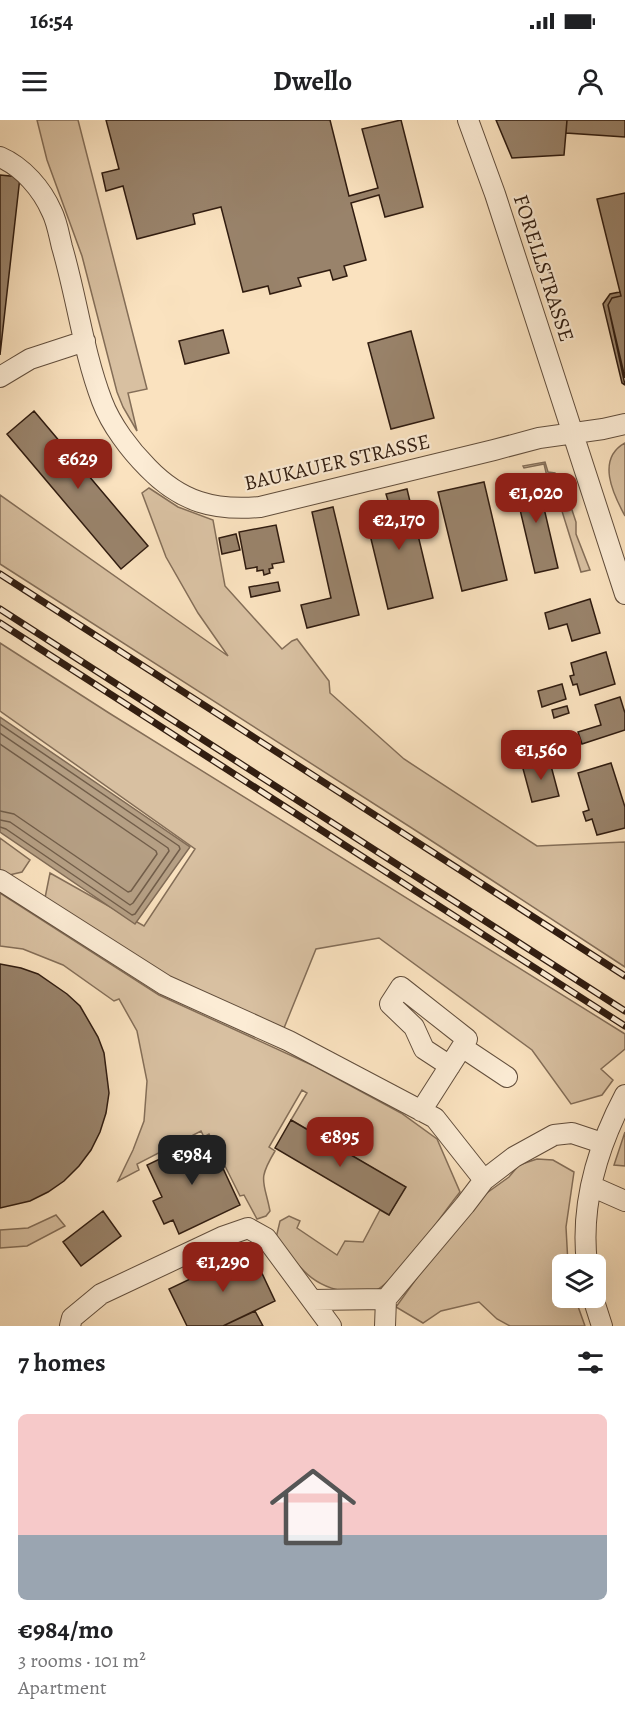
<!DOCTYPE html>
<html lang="en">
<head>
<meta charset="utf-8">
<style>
	body { margin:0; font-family:Alegreya,serif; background:#f2f2f2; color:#202124; height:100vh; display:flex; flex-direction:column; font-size:22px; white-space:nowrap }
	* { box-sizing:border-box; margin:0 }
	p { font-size:20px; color:#757577 }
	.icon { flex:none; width:33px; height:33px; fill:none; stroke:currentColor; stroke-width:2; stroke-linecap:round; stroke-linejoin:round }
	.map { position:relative; height:1206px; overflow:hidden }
	.details { display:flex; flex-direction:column; background:#fff; flex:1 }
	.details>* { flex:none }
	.fabs { position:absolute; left:552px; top:1134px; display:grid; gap:12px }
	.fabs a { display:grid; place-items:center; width:54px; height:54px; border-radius:9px; background:#fff; box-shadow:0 6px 24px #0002; font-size:30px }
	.price { position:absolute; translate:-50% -51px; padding:0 14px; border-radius:12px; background:#8f2418; color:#fff; font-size:20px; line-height:39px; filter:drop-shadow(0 2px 3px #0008) }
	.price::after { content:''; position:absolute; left:50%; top:36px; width:18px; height:14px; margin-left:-9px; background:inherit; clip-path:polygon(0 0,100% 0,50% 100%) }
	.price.active { background:#222; color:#fff }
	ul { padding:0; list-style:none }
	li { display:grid; align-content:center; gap:12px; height:318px; padding:0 18px }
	li span { display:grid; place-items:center; height:186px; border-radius:9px; color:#555 }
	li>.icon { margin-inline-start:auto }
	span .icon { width:108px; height:108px; fill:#fffc; stroke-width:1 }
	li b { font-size:26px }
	h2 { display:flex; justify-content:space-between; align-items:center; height:72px; padding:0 18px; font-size:26px }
	.status { display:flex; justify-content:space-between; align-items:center; height:42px; padding:0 30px; background:#fff; direction:ltr }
	.status svg { height:16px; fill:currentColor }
	header { display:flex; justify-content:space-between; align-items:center; height:78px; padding:0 18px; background:#fff; font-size:27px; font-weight:600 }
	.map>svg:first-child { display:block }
</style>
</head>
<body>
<div class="status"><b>16:54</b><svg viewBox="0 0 49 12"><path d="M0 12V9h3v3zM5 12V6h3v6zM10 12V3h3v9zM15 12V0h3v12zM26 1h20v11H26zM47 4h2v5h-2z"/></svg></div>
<header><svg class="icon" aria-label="menu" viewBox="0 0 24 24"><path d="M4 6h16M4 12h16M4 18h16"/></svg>Dwello<svg class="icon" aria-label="person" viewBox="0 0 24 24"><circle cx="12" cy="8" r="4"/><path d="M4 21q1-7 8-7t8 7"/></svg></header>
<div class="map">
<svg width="625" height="1206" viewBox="0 0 625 1206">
	<rect width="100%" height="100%" fill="#fae2bf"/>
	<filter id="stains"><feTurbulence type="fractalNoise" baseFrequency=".00333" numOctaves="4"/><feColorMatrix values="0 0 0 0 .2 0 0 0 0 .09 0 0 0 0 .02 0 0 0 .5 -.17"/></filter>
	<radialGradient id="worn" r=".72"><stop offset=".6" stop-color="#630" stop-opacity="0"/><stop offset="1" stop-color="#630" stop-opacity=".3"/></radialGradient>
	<path fill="#d8c0a1" stroke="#846e58" stroke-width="1.5" d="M 37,0 L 78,0 L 147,269 L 128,273 L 137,311 L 123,287 L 117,272 L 82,136 L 47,40 Z
		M 625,323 L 625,396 C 613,374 596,339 625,323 Z
		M 545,342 L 548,352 L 555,353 L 561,370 L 565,369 L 576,402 L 576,414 L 590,450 L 581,452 L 556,372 L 551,373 L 544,344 L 524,348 L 523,346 Z
		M 149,368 L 178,387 L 213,400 L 225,466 L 282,529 L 292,521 L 297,519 L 329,561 L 330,573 L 404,639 L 537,726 L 625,722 L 625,847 L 418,712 L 0,444 L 0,375 L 228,536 L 198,493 L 166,437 L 142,373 Z
		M 0,523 L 109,593 L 625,914 L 625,929 L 601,949 L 613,960 L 602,975 L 571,984 L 532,930 L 379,818 L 316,829 L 284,908 L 152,852 L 45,778 L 50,753 L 144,806 L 195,729 L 0,591 Z
		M 0,718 L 30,740 L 22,752 L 5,756 L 0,752 Z
		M 0,773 L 159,875 L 314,946 L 401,993 L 437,1019 L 460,1072 C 442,1094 397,1162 373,1172 C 369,1174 360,1172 355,1172 C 314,1171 299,1147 276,1118 L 280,1101 L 289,1096 L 300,1101 L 297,1108 L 337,1135 L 345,1121 L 363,1122 L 380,1090 L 389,1095 L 405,1067 L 291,1000 L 307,973 L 302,970 L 269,1027 L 275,1031 C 257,1061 264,1060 270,1091 L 266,1096 L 257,1099 L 244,1075 L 240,1076 L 209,1014 L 204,1017 L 201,1011 L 137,1044 L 139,1050 L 118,1061 L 133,1030 L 144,1001 L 147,961 L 137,911 L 119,879 L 114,881 L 63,845 L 23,829 L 0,826 Z
		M 625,1012 L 625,1046 L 614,1045 Z
		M 537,1039 L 553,1040 L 574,1052 L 566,1107 L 568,1144 L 562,1144 L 562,1178 L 575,1178 L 585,1206 L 510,1206 L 497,1199 L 479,1182 L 441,1191 L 423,1203 L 396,1187 L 442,1123 L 484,1075 L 509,1057 L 519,1045 Z
		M 56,1095 L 65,1106 L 27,1126 L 0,1128 L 0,1110 L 28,1108 Z"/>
	<path fill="#b59f84" stroke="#806b56" stroke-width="1.5" d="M 0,597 L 190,727 L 135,804 L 0,712 Z"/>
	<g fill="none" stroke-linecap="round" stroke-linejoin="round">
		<path stroke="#725e4a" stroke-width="1.5" d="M 0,604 L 179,726 L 180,729 L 135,794 L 132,795 L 6,709 L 0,707
			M 0,613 L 168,728 L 169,731 L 133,783 L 130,785 L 10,702 L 0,700
			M 0,624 L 156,731 L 157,734 L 131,771 L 128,772 L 14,694 L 0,691"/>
	</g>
	<path fill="#99836b" stroke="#301c10" stroke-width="1.5" d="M 106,0 L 330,0 L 349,76 L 378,68 L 362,9 L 401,0 L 423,87 L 385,97 L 379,75 L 351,83 L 366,140 L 344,146 L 347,156 L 333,160 L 330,150 L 298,158 L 301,166 L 270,174 L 268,166 L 243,172 L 221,87 L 193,94 L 195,104 L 137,119 L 123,66 L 106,71 L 102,53 L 119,49 Z
		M 496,0 L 567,0 L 564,35 L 512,38 Z
		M 567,0 L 625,0 L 625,17 L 566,13 Z
		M 0,55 L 20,57 L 0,235 Z
		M 625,73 L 625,258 L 608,185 L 612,178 L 621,176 L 597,79 Z
		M 620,172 L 621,176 L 612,178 L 608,185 L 625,265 L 622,263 L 603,184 L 610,174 Z
		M 223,210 L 229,233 L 185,244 L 179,221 Z
		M 411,211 L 434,298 L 391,309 L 368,223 Z
		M 34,291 L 148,426 L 121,449 L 7,314 Z
		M 536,354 L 558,448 L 535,453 L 513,360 Z
		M 484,362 L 507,460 L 462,471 L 438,372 Z
		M 407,369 L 433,478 L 388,489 L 364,390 L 389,384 L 386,374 Z
		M 333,387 L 359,495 L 307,508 L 301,485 L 331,478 L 312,392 Z
		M 276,405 L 284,442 L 272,444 L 273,448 L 269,449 L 270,453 L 264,455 L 263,450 L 257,451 L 257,447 L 246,449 L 239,412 Z
		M 236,414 L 240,430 L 222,434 L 219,418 Z
		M 278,462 L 280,471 L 251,477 L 249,467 Z
		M 590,479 L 600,513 L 572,521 L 567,504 L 549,509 L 545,493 Z
		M 606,532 L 615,564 L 580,575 L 577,564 L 573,565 L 570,556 L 574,555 L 571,543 Z
		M 562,564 L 566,579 L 542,587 L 538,571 Z
		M 620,577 L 625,593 L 625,610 L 582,624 L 578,612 L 601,605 L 595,585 Z
		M 567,586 L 569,593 L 554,598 L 552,590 Z
		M 550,642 L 559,676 L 532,682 L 522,645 Z
		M 611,643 L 625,687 L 625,708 L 597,715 L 592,699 L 586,701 L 583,692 L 589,690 L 578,653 Z
		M 0,844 L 21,848 L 38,854 L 67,874 L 80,886 L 98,917 L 104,933 L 109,973 L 106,993 L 100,1012 L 91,1030 L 79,1046 L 64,1061 L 48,1072 L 30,1081 L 0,1088 Z
		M 291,1000 L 406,1067 L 389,1095 L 275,1028 Z
		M 208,1016 L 240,1085 L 179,1114 L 173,1100 L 164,1104 L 153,1081 L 162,1077 L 147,1045 Z
		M 103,1091 L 121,1116 L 81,1146 L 63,1122 Z
		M 251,1130 L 275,1181 L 223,1206 L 187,1206 L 169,1169 Z
		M 255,1191 L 263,1206 L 223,1206 Z"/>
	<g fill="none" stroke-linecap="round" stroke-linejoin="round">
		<defs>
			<path id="minor" d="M 468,0 L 495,74 L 625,474
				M 0,37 C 23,47 42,69 52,92 C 57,102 59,115 62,127 C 77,178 83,231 102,281 C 111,305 130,330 148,348 C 181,382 214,391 260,387 L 494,330 L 539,318 L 603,309 L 625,304
				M 0,257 L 30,239 L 85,221
				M 0,760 L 165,865 L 289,921 L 435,998 L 484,1060
				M 462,927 L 507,957
				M 421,991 L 467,919 L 401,867 L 390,884 L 414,907 L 424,929 L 450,946
				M 591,1066 L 625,1081
				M 587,1144 C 580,1084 597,1028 625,975
				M 593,1178 L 602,1206
				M 312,1180 L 386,1179 L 465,1085 L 484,1060 L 514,1037 L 554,1015 L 572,1013 L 602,1023
				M 70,1206 L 72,1198 L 101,1174 L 222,1117 L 248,1108 L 266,1118 L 331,1206
				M 385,1206 L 386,1179"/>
		</defs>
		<use href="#minor" stroke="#624e3c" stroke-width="22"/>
		<use href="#minor" stroke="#fcecd5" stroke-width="20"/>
		<defs>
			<path id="rail" d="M 0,454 L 625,856
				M 0,489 L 625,891
				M 0,503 L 625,906"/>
		</defs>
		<use href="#rail" stroke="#301c10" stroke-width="7"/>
		<use href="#rail" stroke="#fcecd5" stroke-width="4.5" stroke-dasharray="14" stroke-linecap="butt"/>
	</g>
	<g text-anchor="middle" stroke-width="4.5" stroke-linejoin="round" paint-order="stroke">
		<g font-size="21" fill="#301c10" stroke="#fcecd5">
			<text transform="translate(544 148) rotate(72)" y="7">FORELLSTRASSE</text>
			<text transform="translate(337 342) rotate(-13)" y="7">BAUKAUER STRASSE</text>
		</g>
	</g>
	<rect width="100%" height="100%" filter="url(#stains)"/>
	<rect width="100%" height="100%" fill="url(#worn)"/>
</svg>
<div class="fabs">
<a><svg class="icon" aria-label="layers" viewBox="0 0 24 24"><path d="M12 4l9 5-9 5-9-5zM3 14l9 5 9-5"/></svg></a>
</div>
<b class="price" style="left:78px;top:370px">€629</b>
<b class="price" style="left:536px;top:404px">€1,020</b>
<b class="price" style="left:399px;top:431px">€2,170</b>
<b class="price" style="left:541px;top:661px">€1,560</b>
<b class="price" style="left:340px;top:1048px">€895</b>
<b class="price active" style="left:192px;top:1066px">€984</b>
<b class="price" style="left:223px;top:1173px">€1,290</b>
</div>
<section class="details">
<h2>7 homes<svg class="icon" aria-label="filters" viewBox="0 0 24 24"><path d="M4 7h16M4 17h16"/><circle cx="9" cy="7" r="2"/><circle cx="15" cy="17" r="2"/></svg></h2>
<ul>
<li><span style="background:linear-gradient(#f6c9c9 65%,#9aa5b1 0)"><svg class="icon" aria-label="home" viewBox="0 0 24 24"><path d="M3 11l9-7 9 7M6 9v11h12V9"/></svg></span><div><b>€984/mo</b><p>3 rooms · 101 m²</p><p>Apartment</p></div></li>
</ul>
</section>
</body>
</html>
